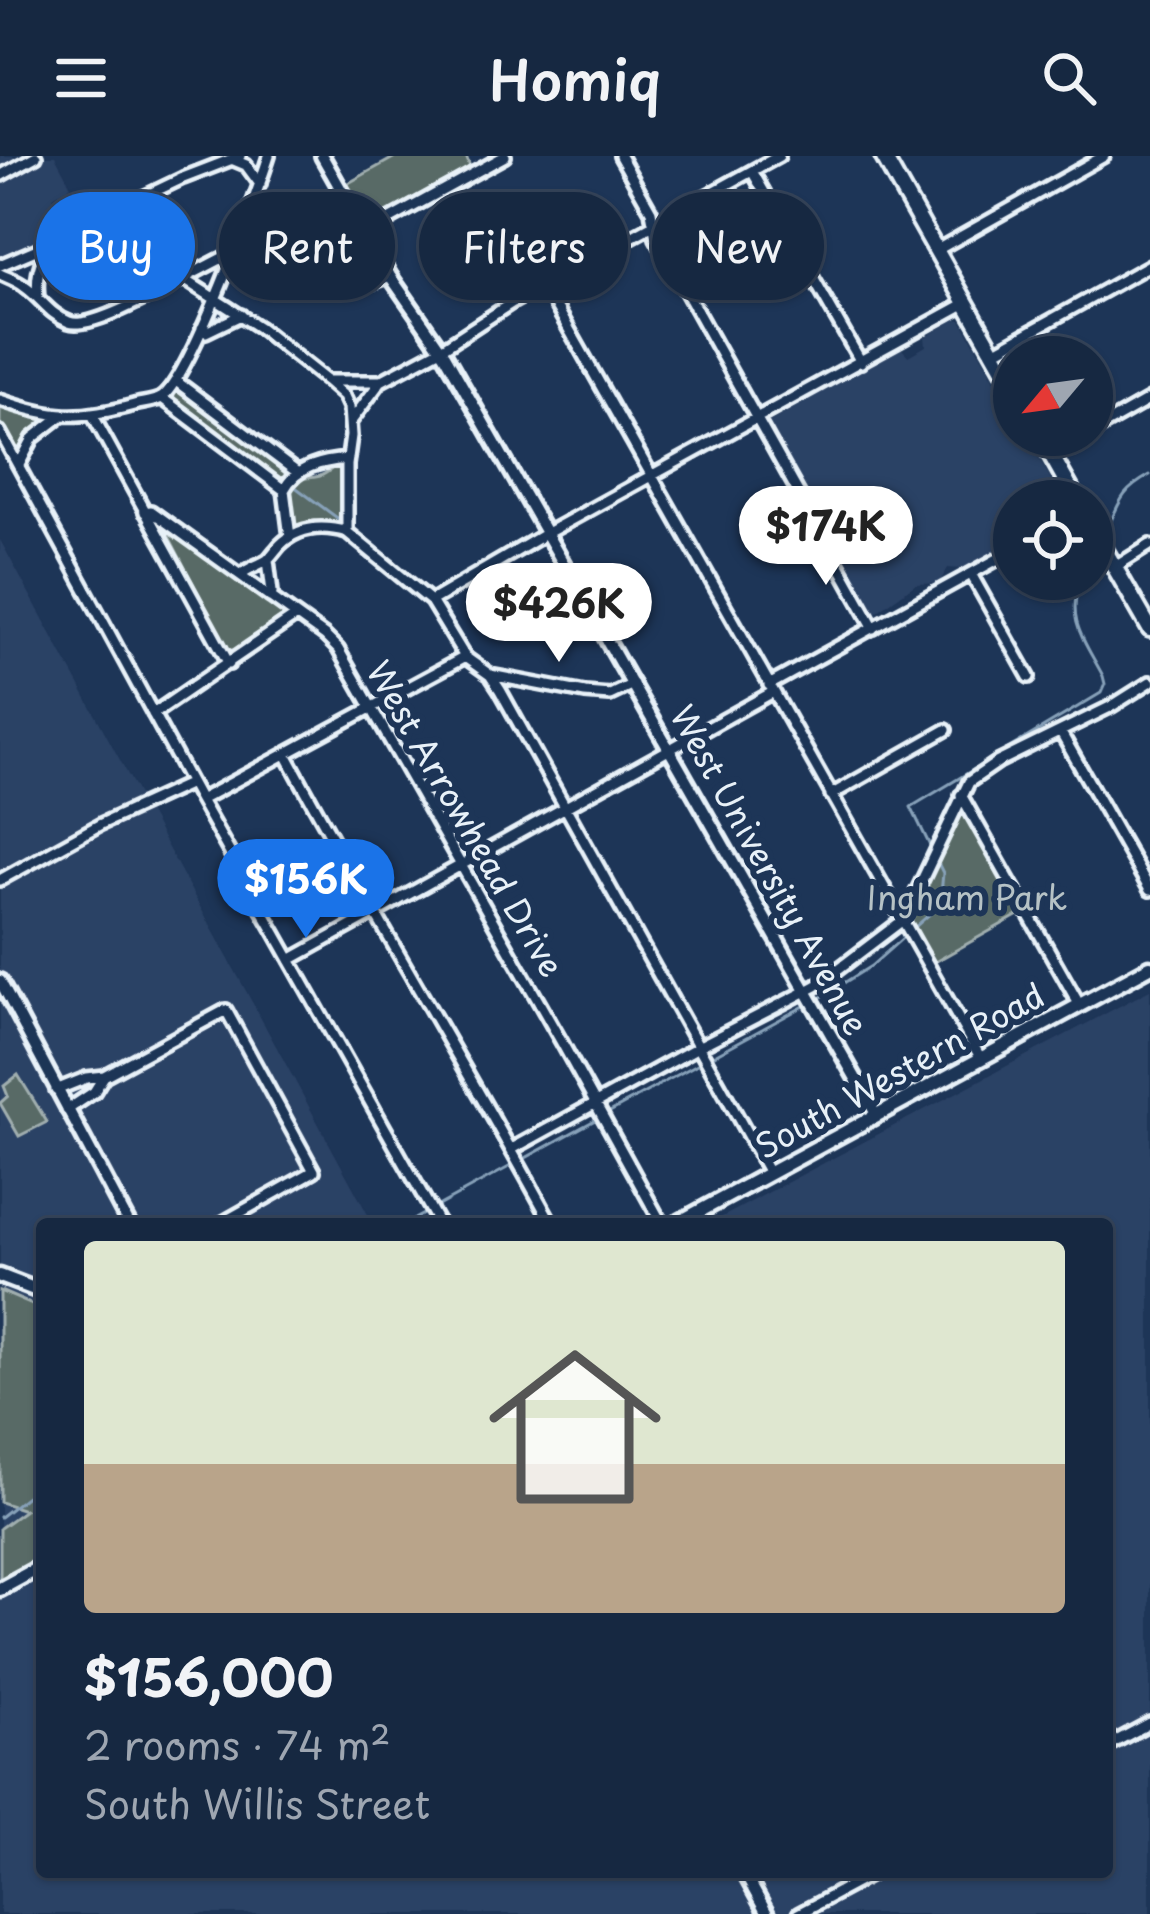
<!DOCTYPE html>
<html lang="en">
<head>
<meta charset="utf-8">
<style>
	body { margin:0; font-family:"Playpen Sans",sans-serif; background:#1f3048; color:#f1f3f6; height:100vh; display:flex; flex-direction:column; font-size:45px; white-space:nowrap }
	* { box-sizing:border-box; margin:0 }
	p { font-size:39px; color:#9ea6b1 }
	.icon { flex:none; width:66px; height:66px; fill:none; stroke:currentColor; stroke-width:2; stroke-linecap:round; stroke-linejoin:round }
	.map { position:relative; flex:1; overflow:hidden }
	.panel { position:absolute; left:36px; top:1062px; width:1077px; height:660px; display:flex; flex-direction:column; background:#162841; border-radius:12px; box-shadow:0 3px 9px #0004,0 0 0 3px #35445a }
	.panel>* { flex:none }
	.top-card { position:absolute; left:36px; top:36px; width:1080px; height:108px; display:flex; gap:24px }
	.needle { width:78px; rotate:241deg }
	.buttons { position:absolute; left:993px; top:180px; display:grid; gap:24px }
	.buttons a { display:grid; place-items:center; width:120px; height:120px; border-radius:50%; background:#162841; box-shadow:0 3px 9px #0004,0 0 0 3px #35445a; font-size:60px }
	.price { position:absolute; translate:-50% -102px; padding:0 27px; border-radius:42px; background:#fff; color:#222; font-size:39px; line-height:78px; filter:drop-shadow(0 3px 6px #0008) }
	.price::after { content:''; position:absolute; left:50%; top:72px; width:36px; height:27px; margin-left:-18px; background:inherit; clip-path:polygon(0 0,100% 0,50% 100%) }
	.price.current { background:#1a73e8; color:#fff }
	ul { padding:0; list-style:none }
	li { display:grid; align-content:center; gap:24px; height:636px; padding:0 48px }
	li span { display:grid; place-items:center; height:372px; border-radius:12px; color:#555 }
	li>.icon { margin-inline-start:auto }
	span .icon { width:216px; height:216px; fill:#fffc; stroke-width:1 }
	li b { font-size:51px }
	.tag { padding:0 42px; border-radius:54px; background:#162841; box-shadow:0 3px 9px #0004,0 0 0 3px #35445a; font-size:42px; line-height:108px }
	.tag.current { background:#1a73e8; color:#fff }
	header { display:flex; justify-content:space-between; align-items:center; height:156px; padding:0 48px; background:#162841; font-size:54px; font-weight:600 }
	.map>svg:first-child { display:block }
</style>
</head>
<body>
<header><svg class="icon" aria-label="menu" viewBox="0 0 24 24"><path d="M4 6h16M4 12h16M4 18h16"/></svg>Homiq<svg class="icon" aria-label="search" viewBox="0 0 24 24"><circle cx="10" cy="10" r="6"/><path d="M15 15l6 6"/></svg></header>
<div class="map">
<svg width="1150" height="1758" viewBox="0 0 1150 1758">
	<rect width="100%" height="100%" fill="#1d3557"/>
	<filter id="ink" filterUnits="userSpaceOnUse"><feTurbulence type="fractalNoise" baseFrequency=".00833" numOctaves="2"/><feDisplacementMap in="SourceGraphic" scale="24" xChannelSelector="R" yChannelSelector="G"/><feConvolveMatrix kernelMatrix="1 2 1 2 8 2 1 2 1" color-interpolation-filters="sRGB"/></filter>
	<g filter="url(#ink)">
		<path fill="#2c4265" d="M 0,0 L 55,0 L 71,30 L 53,41 L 71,74 L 0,107 Z
			M 956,163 L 961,164 L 1014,258 L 1014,279 L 1026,279 L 1063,345 L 1014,345 L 1014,386 L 963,413 L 948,412 L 939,427 L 916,428 L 875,457 L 768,267 L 897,194 L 902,193 L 908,200 L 926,190 L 925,181 Z
			M 0,384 L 373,1068 L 42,1068 L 42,1716 L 1107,1716 L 1107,1068 L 709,1068 L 1150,834 L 1150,1758 L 0,1758 Z"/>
		<path fill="#586b66" stroke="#a0aeaf" stroke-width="3" d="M 397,0 L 466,0 L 470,11 L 367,68 L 345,29 Z
			M 179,232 L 285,311 L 285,319 L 282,322 L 274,322 L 170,245 L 169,238 Z
			M 0,244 L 60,261 L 43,272 L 19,309 L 0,276 Z
			M 337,309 L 340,310 L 343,363 L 339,371 L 293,376 C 294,363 288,349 289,336 C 292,318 307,324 320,320 C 326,318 331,313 337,309 Z
			M 162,367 L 280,453 L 285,459 L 241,496 L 227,493 Z
			M 964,650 L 1022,757 L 933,807 L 910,766 Z
			M 18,919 L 47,966 L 19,980 L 0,947 L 8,940 L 4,930 Z
			M 0,1135 L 42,1153 L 42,1402 L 0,1425 L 0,1372 L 25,1354 L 0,1346 Z"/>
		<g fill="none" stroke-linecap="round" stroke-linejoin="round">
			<path stroke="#87a1b9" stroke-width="3" d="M 294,330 L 344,367
				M 1110,367 C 1121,341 1125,333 1150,319
				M 932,694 L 911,651 L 1101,537 L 1105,528 L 1103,520 C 1084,484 1065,464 1081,423
				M 815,845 L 871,810 L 940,749 L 943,717 L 936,703
				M 709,902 L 806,849
				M 436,1051 L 701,906
				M 405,1068 L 427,1056
				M 0,1361 L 42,1328"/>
			<defs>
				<path id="minor" d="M 620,0 L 651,55 L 656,82 L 874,472
					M 234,4 L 246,9 L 260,28
					M 752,15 L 861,206
					M 0,20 L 36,0
					M 256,38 L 271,78
					M 365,77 L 505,0
					M 239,82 L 268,77 L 338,125 C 361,131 368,129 390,120
					M 937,94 L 1104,0
					M 0,109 L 54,86 L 68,77 L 183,22 L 240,0
					M 0,118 C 8,122 18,125 25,131 C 41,142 50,159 69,166 C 95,177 202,110 233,97
					M 184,123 L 260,172 L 327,225 L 381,225 L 441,193 L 513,146 L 779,0
					M 544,129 L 980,901
					M 38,142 C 36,122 38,108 50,91
					M 202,172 L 206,176 L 241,159
					M 994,196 L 1150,109
					M 176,225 L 298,317
					M 327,225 L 344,240 L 349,251 L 351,280 L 347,309 L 347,376 L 431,445 L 465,501 L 490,519 L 500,534 L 769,1017
					M 162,242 L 284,334 L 290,381
					M 0,244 C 54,263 79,264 134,249 C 141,247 154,246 161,242 C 190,222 256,41 269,0
					M 93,260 L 229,508
					M 352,264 L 381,225
					M 0,276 L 200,644 L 439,1068
					M 1092,276 L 1150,243
					M 1051,299 L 1088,279
					M 19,309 L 33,282 L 60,261
					M 284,334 C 296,310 323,305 348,303
					M 145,356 L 151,355 L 325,480 L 338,493 L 561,885 L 662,1068
					M 268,404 L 272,436 L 270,441
					M 1115,411 L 1150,389
					M 971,418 L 1029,521
					M 240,419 C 248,412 257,410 267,404 C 270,402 277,392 280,389 C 299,370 323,369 347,376
					M 431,445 L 547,377 L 966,147
					M 490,519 L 585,537 L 610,539 L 633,528
					M 769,529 L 1014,394
					M 153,558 L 296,460
					M 1061,577 L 1150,734
					M 286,598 C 371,756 466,909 552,1068
					M 831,639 L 946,574
					M 961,639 L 1079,848
					M 200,644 L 465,501
					M 0,724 L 101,668 L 191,627
					M 290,804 L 773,536
					M 56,934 L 86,922 L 104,920 L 226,854 L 314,1015 L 220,1068
					M 67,954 L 94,936 L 104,920
					M 512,993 L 698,891 L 816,830 L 903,764 L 969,626 L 998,606 L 1112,550 L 1150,526
					M 1107,1590 L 1150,1567
					M 798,1758 L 876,1716"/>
				<path id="tertiary" d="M 322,0 L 390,120 L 445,199 L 876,958
					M 0,825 L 129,1068
					M 744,1716 L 767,1758"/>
				<path id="secondary" d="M 676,1068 L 1150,811
					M 0,1120 L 42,1136
					M 0,1433 L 42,1410"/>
				<path id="trunk" d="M 883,0 L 1014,232
					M 1040,279 L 1077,345
					M 1092,372 L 1150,473"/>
			</defs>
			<use href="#minor" stroke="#e8f1f8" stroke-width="18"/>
			<use href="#tertiary" stroke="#e8f1f8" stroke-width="20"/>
			<use href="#secondary" stroke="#e8f1f8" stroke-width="21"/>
			<use href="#trunk" stroke="#e8f1f8" stroke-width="22"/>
			<use href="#minor" stroke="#1d3557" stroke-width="9"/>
			<use href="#tertiary" stroke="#1d3557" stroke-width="10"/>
			<use href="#secondary" stroke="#1d3557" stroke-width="12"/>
			<use href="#trunk" stroke="#1d3557" stroke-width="14"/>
		</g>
	</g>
	<g text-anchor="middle" stroke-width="12" stroke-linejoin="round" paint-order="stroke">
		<g font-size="33" fill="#e8f1f8" stroke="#1d3557">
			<text transform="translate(465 663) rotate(60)" y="12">West Arrowhead Drive</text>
			<text transform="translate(769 714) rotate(61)" y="12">West University Avenue</text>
			<text transform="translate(900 915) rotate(-29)" y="12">South Western Road</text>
		</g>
		<g font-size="33" fill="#b6c2c5" stroke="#1d3557">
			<text x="967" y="754">Ingham Park</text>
		</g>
	</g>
</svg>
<div class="buttons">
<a><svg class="needle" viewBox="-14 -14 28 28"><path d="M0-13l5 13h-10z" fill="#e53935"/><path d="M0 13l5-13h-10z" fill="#9ea6b1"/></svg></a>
<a><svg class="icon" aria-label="locate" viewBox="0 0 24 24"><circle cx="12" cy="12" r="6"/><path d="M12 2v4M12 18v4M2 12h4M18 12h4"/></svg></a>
</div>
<b class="price" style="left:826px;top:432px">$174K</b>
<b class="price" style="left:559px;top:509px">$426K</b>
<b class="price current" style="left:306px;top:785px">$156K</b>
<div class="top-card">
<a class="tag current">Buy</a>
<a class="tag">Rent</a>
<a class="tag">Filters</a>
<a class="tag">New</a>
</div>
<section class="panel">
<ul>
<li><span style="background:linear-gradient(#dfe7d0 60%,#b9a48a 0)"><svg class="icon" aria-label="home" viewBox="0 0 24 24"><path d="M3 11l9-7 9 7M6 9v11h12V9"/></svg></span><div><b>$156,000</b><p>2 rooms · 74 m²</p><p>South Willis Street</p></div></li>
</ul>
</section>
</div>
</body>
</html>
